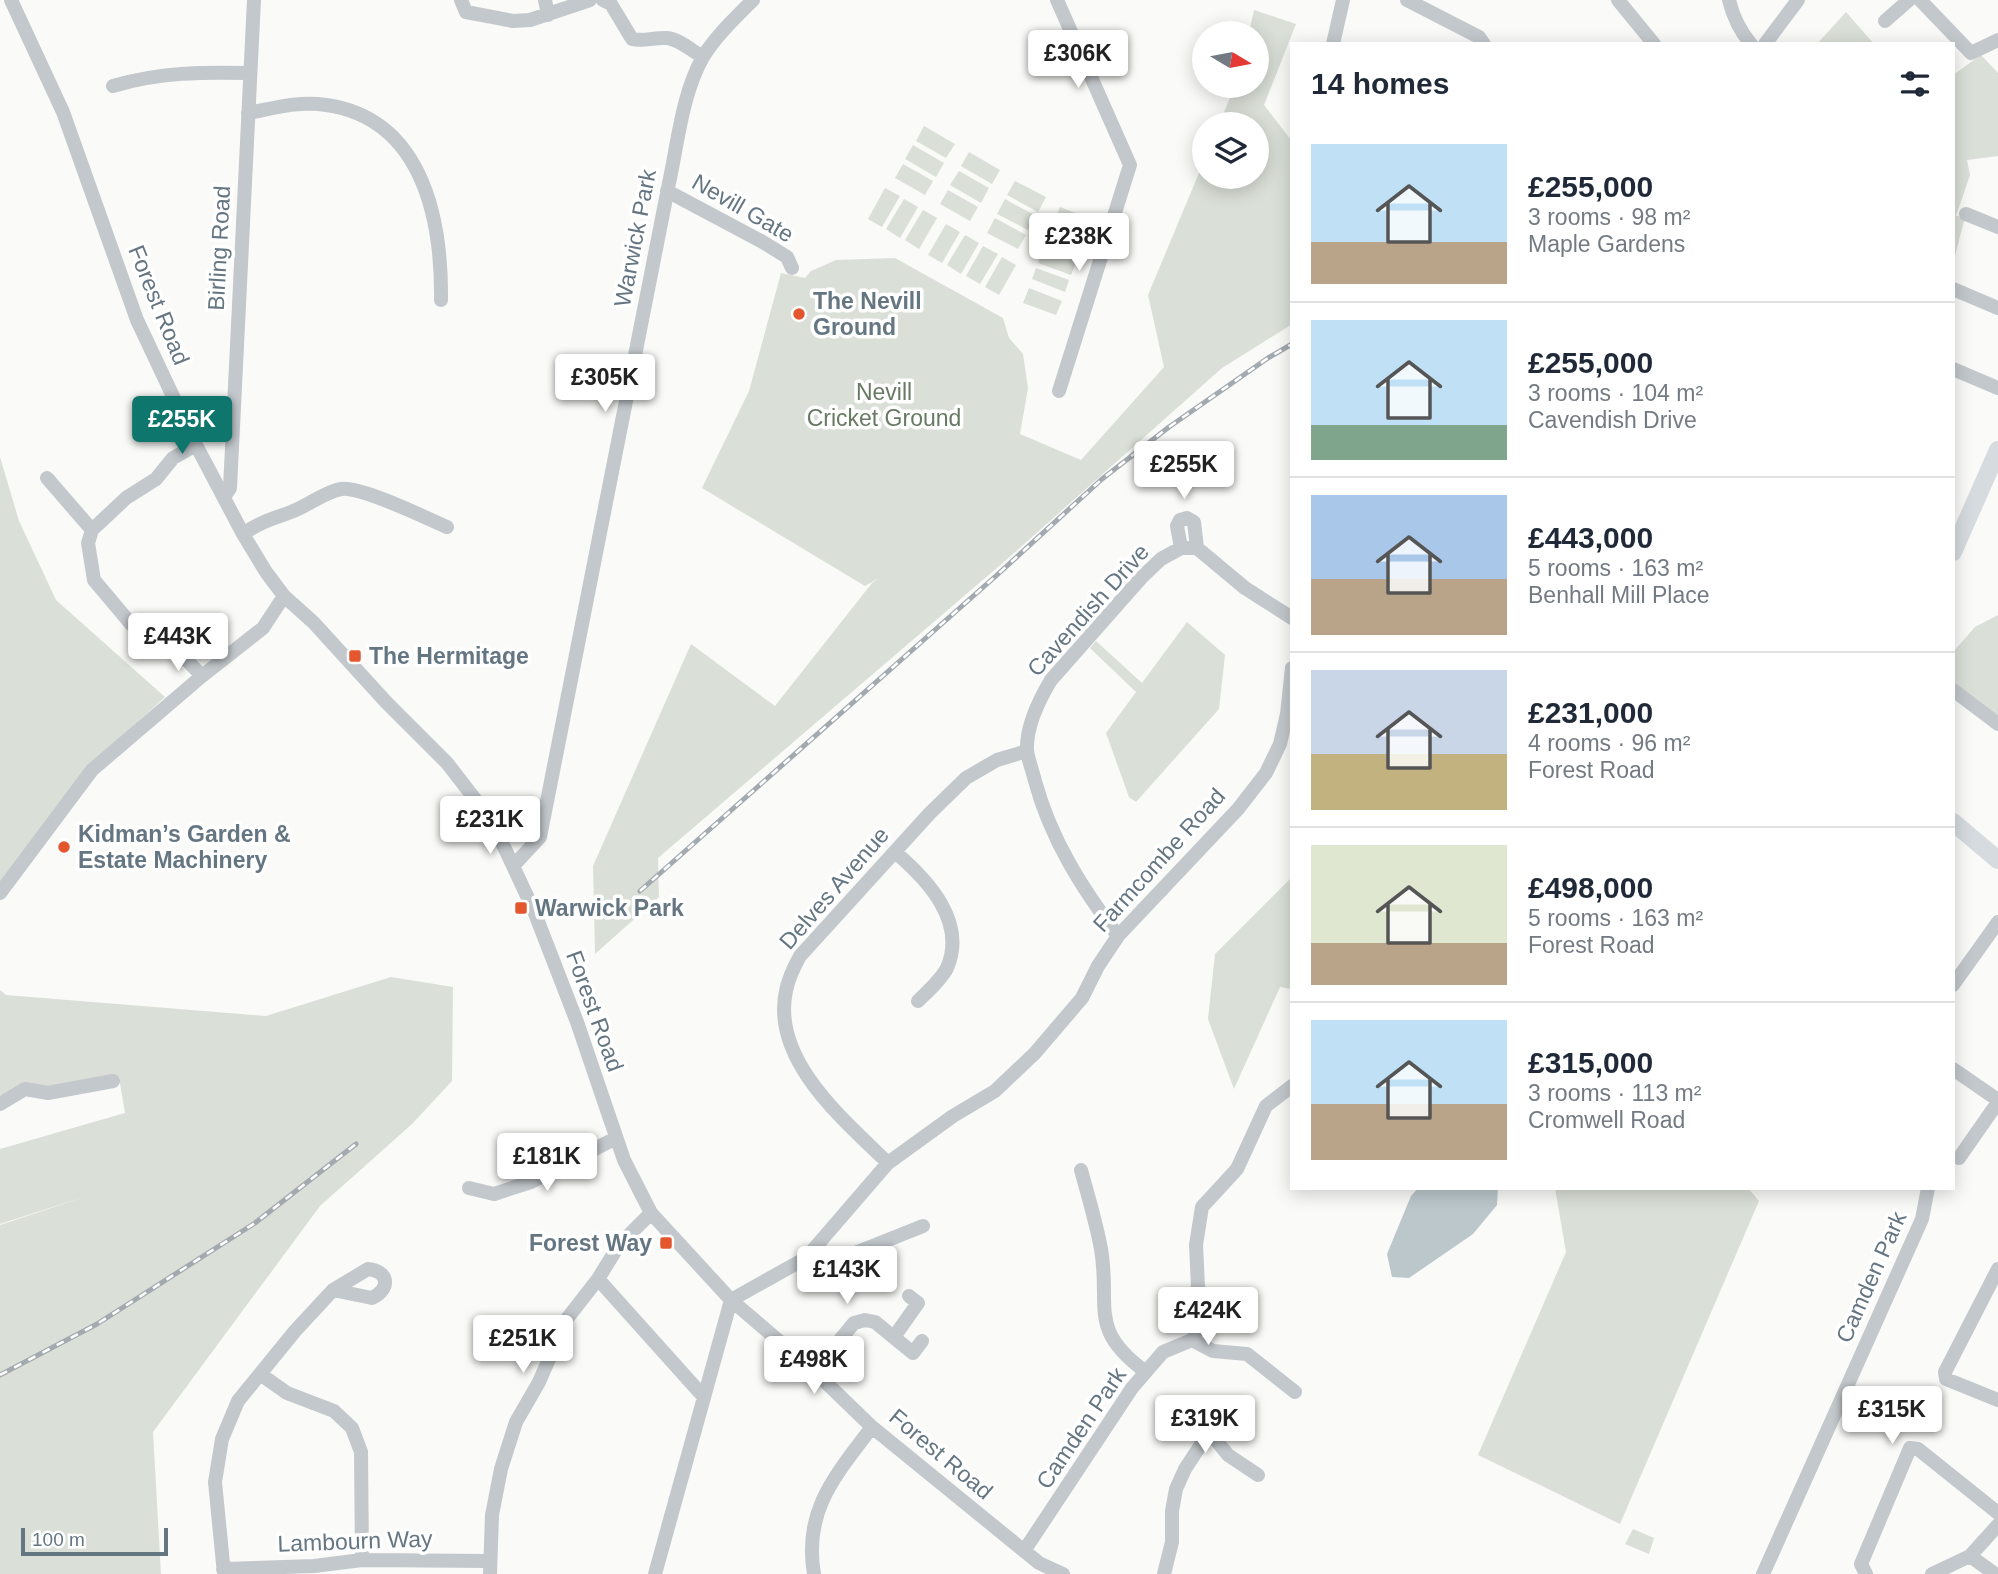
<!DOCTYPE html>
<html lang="en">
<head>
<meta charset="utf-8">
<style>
	body { margin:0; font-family:Arial,sans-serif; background:#f2f2f3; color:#1f2937; height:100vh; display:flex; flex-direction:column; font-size:26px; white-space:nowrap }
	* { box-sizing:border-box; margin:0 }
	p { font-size:23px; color:#747a83 }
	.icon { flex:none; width:38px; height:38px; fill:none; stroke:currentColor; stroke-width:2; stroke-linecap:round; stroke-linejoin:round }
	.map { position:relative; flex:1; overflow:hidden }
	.side { position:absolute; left:1290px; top:42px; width:665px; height:1148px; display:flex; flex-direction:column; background:#fff; border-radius:0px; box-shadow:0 4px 18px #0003 }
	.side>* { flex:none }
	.needle { width:46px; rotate:100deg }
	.tools { position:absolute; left:1192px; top:21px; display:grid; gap:14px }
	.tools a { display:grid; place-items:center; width:77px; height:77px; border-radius:50%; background:#fff; box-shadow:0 4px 18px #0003; font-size:35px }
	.scale { position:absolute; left:21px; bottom:18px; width:147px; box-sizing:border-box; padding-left:7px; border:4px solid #657683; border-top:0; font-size:19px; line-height:24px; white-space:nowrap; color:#657683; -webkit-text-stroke:5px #fff; paint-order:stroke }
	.price { position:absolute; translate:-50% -60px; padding:0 16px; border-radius:7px; background:#fff; color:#222; font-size:23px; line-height:46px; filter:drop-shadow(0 2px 4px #0008) }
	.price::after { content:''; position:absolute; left:50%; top:42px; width:21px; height:16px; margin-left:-10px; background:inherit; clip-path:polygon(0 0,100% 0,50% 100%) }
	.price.current { background:#0f766e; color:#fff }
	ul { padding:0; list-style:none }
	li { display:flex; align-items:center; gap:21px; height:175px; padding:0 21px }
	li+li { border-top:2px solid #e0e1e3 }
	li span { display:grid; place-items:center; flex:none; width:196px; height:140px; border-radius:0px; color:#555 }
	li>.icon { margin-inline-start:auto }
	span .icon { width:84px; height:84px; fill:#fffc; stroke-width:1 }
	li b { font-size:30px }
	h2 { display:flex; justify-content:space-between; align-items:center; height:84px; padding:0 21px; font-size:30px }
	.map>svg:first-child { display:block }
</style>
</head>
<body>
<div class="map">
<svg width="1998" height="1574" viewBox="0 0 1998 1574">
	<rect width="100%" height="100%" fill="#fafaf8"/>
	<path fill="#dadfd7" d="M 1254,10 L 1296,24 L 1264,105 L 1291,140 L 1291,325 L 1222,368 L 1005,561 L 658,858 L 659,897 L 595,954 L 593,866 L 691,644 L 775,706 L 872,583 L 879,578 L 865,586 L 702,488 L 749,391 L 781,273 L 805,278 L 811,271 L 836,260 L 895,258 L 1003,318 L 1009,338 L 1023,354 L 1028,388 L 1020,434 L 1081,460 L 1164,367 L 1148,295 L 1204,161 L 1204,177 L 1256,177 L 1256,124 L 1219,124 L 1235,86 L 1256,86 L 1256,33 L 1249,33 Z
		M 1846,12 L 1874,44 L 1817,44 Z
		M 1981,55 L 1998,73 L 1998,156 L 1967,160 L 1970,175 L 1956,216 L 1965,217 L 1953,264 L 1953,75 Z
		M 924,126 L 955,144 L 946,158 L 916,141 Z
		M 913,145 L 944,163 L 936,177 L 905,159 Z
		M 969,152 L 1000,170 L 992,184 L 961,166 Z
		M 903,164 L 933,181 L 925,195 L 895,178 Z
		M 959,171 L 989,188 L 981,203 L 950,185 Z
		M 1015,181 L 1046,197 L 1038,212 L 1007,195 Z
		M 885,188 L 900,196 L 882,227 L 868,219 Z
		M 948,190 L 978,207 L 970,221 L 940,204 Z
		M 904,199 L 918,207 L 900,238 L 886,229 Z
		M 1005,199 L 1036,216 L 1028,230 L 997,214 Z
		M 1060,207 L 1093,220 L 1087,235 L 1054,222 Z
		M 923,210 L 937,218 L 919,249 L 905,240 Z
		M 995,218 L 1026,235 L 1018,249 L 987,233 Z
		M 946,224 L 960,232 L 942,263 L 928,255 Z
		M 1052,227 L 1085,240 L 1079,255 L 1046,243 Z
		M 965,235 L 979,243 L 961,274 L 947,265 Z
		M 983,246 L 998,254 L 980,284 L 966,276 Z
		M 1044,248 L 1077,260 L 1071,275 L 1038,263 Z
		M 1002,257 L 1016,265 L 999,295 L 985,287 Z
		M 1036,268 L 1069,280 L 1065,292 L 1032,279 Z
		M 1029,288 L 1062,301 L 1056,315 L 1023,303 Z
		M 0,457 L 19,521 L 56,600 L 165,697 L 95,761 L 0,885 Z
		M 1998,615 L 1998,719 L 1953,686 L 1953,652 L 1975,627 Z
		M 1187,622 L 1225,655 L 1219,709 L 1136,802 L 1129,797 L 1106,733 L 1136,692 L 1090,648 L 1096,641 L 1142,683 Z
		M 1291,878 L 1291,989 L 1280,987 L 1234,1089 L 1208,1019 L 1215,954 Z
		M 391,977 L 453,987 L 452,1081 L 412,1124 L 320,1206 L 153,1432 L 161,1574 L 0,1574 L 0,1225 L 93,1194 L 0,1224 L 0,1149 L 125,1113 L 119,1077 L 0,1095 L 0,990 L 6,995 L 266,1016 Z
		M 1555,1188 L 1748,1188 L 1759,1201 L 1620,1524 L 1478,1455 L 1566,1252 Z
		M 1633,1529 L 1654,1538 L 1649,1554 L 1625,1544 Z"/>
	<path fill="#bbc7cb" d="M 1418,1188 L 1498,1188 L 1497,1205 L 1473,1234 L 1409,1278 L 1392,1277 L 1387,1254 L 1411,1196 Z"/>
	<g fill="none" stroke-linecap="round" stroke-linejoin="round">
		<path stroke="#c3c8cc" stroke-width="14" d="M 11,0 L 63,112 L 137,320 L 196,445 L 243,534 L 266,572 L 284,596 L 314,623 L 386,702 L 447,763 L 492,821 L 534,911 L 577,1022 L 624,1160 L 651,1213 L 731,1300 L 814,1371 L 872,1427 L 1039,1563 L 1063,1574
			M 461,0 L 466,12 L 513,21 L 530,20 L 590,0
			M 545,0 L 548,15
			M 603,0 L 611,4 L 632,39 C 644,42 655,37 667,38 C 679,39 692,51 703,57
			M 1057,0 L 1130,165 L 1059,391
			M 1407,0 L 1479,37 L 1484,44
			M 1618,0 L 1654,44
			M 1729,0 C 1733,17 1740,31 1751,44
			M 1920,0 L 1971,53 L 1998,40
			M 1885,21 L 1909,0
			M 1333,44 L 1343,0
			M 1765,44 L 1798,0
			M 113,86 C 160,72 202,72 250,73
			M 248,113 C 271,109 294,102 318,104 C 420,113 442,214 441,300
			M 667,191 L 761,241 L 787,257 L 792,268
			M 1966,214 L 1998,227
			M 1953,289 L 1998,308
			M 1953,369 L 1998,388
			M 47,478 L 92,530
			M 224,497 L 230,488 L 254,0
			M 243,534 C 260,522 272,519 291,512 C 308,506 324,492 341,489 C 361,486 426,518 447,527
			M 1181,548 L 1177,526 L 1180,520 L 1187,518 L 1194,522 L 1197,548
			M 131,624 L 94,580 L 88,543 L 92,530 L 126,498 L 156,479 L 173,458 L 196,445
			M 157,640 L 175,648 L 202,676
			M 1953,690 L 1998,724
			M 895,852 C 928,880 967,922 947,968 C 941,980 927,992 918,1001
			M 514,865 L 540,837 L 669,183 C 678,142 682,94 703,57 C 716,36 735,18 753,0
			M 0,893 L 92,770 L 202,676 L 263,628 L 284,596
			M 1118,936 C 1082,888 1051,840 1035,781 C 1033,772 1028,760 1027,750 C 1026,726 1039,700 1051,680 L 1141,578 L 1161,559 L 1181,548 L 1197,548 L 1245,588 L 1292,618
			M 1953,985 L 1998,922
			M 1953,1069 L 1998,1100
			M 0,1104 L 25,1089 L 48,1093 L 113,1081
			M 1959,1158 L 1998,1102
			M 888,1163 C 844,1120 771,1060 786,991 C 788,979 794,967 800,956 L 930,813 L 966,778 L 997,760 L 1027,751
			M 1081,1170 C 1088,1196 1096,1222 1101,1249 C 1111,1307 1087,1329 1146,1372
			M 469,1188 L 494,1194 L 531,1182 L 616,1138
			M 806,1258 L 819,1271 L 824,1272 L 845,1257 L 923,1226
			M 1998,1269 L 1945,1372 L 1946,1379 L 1998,1400
			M 598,1279 L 703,1396
			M 894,1337 L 918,1303 L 909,1296
			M 1192,1340 L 1213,1351 L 1247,1354 L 1295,1392
			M 814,1371 L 854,1323 L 865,1320 L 875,1322 L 913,1353 L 922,1341
			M 260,1374 L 287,1393 L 334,1411 L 352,1428 L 361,1452 L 362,1560
			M 1171,1408 L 1216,1440 L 1228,1455 L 1258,1475
			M 1024,1551 L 1132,1388 L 1163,1352 L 1192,1340 L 1195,1335 L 1199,1308 L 1196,1245 L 1202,1207 L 1237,1169 L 1266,1106 L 1292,1086
			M 1970,1556 L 1995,1574
			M 223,1569 L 314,1566 L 362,1560 L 489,1561
			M 224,1574 L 215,1482 L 222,1439 L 238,1401 L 295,1331 L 333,1290 L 368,1269 C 389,1271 391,1289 372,1298 L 333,1290
			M 490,1574 L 492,1515 L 501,1469 L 516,1422 L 539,1382 L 566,1320 L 598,1279 L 619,1245 L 651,1213
			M 655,1574 L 731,1300 L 806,1258 L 888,1163 L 953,1116 L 995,1091 L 1035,1053 L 1082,998 L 1098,966 L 1118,936 L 1238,809 L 1266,773 L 1280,744 L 1287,714 L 1292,668
			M 814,1574 C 803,1510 836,1475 872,1427
			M 1164,1574 L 1172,1542 L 1172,1511 L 1176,1489 L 1185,1469 L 1208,1434
			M 1763,1574 L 1922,1219 L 1928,1188
			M 1866,1574 L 1861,1564 L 1910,1448 L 1918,1449 L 1998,1513
			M 1932,1574 L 1970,1556 L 1998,1525"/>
		<path stroke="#d6dbdf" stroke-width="18" d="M 1953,552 L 1998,450
			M 1953,822 L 1998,860"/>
		<defs>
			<path id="rail" d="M 640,891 L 997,575 L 1102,479 L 1169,427 L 1268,358 L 1292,344
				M 0,1375 L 97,1324 L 255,1223 L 356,1144"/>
		</defs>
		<use href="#rail" stroke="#a2aab0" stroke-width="5"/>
		<use href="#rail" stroke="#fff" stroke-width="2.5" stroke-dasharray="8" stroke-linecap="butt"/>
	</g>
	<g fill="#e4572e" stroke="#fff" stroke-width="2.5">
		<circle cx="799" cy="314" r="7"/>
		<rect x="348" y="649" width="14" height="14" rx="3.5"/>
		<circle cx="64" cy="847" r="7"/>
		<rect x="514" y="901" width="14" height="14" rx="3.5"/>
		<rect x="659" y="1236" width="14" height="14" rx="3.5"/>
	</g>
	<g text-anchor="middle" stroke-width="7" stroke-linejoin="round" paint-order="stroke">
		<g font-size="23" fill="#657683" stroke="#fff">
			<text transform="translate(743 208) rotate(30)" y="8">Nevill Gate</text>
			<text transform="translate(635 238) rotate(-79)" y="8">Warwick Park</text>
			<text transform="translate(219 248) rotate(-87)" y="8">Birling Road</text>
			<text transform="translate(159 305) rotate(68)" y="8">Forest Road</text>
			<text transform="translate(1088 610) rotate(-48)" y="8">Cavendish Drive</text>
			<text transform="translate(1159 860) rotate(-48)" y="8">Farmcombe Road</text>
			<text transform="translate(834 888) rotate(-49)" y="8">Delves Avenue</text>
			<text transform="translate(595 1011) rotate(70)" y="8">Forest Road</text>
			<text transform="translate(1871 1277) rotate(-66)" y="8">Camden Park</text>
			<text transform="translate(1081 1428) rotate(-56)" y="8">Camden Park</text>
			<text transform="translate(941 1454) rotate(40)" y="8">Forest Road</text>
			<text transform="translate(355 1541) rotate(-2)" y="8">Lambourn Way</text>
		</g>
		<g font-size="23" font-weight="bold" fill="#657683" stroke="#fff" text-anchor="start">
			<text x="813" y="309">The Nevill<tspan x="813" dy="26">Ground</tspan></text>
			<text x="369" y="664">The Hermitage</text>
			<text x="78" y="842">Kidman’s Garden &amp;<tspan x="78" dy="26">Estate Machinery</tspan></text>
			<text x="535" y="916">Warwick Park</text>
			<text x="652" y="1251" text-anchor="end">Forest Way</text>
		</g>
		<g font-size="23" fill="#687a64" stroke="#fff">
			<text x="884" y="400">Nevill<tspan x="884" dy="26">Cricket Ground</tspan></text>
		</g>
	</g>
</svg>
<div class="tools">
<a><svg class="needle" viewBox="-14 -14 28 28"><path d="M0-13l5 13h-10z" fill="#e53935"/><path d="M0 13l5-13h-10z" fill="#747a83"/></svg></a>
<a><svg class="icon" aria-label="layers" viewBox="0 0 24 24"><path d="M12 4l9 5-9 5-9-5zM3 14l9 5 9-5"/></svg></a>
</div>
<div class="scale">100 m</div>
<b class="price" style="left:1078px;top:90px">£306K</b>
<b class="price" style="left:1079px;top:273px">£238K</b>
<b class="price" style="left:605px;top:414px">£305K</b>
<b class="price current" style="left:182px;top:456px">£255K</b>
<b class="price" style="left:1184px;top:501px">£255K</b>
<b class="price" style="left:178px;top:673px">£443K</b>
<b class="price" style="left:490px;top:856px">£231K</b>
<b class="price" style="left:547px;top:1193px">£181K</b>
<b class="price" style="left:847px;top:1306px">£143K</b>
<b class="price" style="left:1208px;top:1347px">£424K</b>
<b class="price" style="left:523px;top:1375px">£251K</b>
<b class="price" style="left:814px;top:1396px">£498K</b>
<b class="price" style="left:1892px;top:1446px">£315K</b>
<b class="price" style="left:1205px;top:1455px">£319K</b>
<section class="side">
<h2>14 homes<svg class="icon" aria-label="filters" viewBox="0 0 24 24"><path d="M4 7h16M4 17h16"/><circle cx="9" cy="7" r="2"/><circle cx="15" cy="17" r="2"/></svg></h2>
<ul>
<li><span style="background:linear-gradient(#bfe0f5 70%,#b9a48a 0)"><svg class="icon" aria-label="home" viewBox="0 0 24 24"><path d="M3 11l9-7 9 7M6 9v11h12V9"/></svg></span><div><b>£255,000</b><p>3 rooms · 98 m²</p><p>Maple Gardens</p></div></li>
<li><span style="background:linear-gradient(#bfe0f5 75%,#7fa58c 0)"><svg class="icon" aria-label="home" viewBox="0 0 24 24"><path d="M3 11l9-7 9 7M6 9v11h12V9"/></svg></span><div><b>£255,000</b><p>3 rooms · 104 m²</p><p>Cavendish Drive</p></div></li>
<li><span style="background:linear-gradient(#a9c7e8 60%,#b9a48a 0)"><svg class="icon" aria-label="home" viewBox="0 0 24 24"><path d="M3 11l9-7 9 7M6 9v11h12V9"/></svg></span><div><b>£443,000</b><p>5 rooms · 163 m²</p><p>Benhall Mill Place</p></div></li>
<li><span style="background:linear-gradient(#c9d6e8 60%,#c2b280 0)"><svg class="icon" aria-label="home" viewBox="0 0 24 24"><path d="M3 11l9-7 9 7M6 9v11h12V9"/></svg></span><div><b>£231,000</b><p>4 rooms · 96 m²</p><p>Forest Road</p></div></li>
<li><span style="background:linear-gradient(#dfe7d0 70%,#b9a48a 0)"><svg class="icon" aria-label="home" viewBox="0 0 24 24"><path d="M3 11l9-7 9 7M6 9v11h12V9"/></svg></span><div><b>£498,000</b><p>5 rooms · 163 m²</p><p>Forest Road</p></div></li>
<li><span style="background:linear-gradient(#bfe0f5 60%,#b9a48a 0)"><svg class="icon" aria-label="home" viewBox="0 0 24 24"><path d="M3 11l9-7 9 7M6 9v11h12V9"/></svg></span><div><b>£315,000</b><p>3 rooms · 113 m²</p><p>Cromwell Road</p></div></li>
</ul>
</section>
</div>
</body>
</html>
